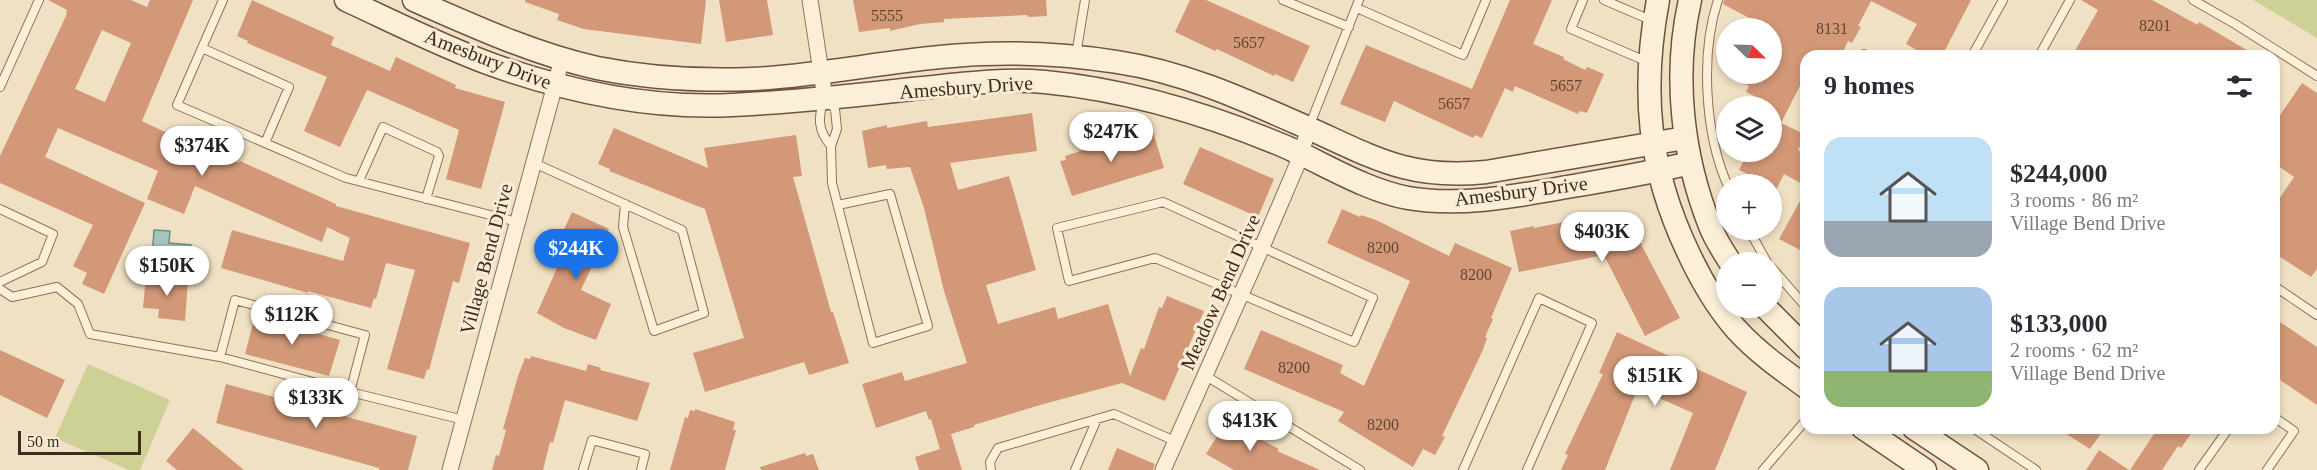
<!DOCTYPE html>
<html lang="en">
<head>
<meta charset="utf-8">
<style>
	body { margin:0; font-family:Georgia,serif; background:#f7f7f7; color:#2b2b33; height:100vh; display:flex; flex-direction:column; font-size:22px; white-space:nowrap }
	* { box-sizing:border-box; margin:0 }
	p { font-size:20px; color:#7c7c81 }
	.icon { flex:none; width:33px; height:33px; fill:none; stroke:currentColor; stroke-width:2; stroke-linecap:round; stroke-linejoin:round }
	.map { position:relative; flex:1; overflow:hidden }
	.details { position:absolute; left:1800px; top:50px; width:480px; height:384px; display:flex; flex-direction:column; background:#fff; border-radius:18px; box-shadow:0 3px 9px #0003 }
	.details>* { flex:none }
	.needle { width:39px; rotate:113deg }
	.tools { position:absolute; left:1716px; top:18px; display:grid; gap:12px }
	.tools a { display:grid; place-items:center; width:66px; height:66px; border-radius:50%; background:#fff; box-shadow:0 3px 9px #0003; font-size:30px }
	.scale { position:absolute; left:18px; bottom:15px; width:123px; box-sizing:border-box; padding-left:6px; border:3px solid #3c2b1e; border-top:0; font-size:16px; line-height:21px; white-space:nowrap; color:#3c2b1e; -webkit-text-stroke:4px #f8ecd4; paint-order:stroke }
	.price { position:absolute; translate:-50% -51px; padding:0 14px; border-radius:21px; background:#fff; color:#222; font-size:20px; line-height:39px; filter:drop-shadow(0 2px 3px #0008) }
	.price::after { content:''; position:absolute; left:50%; top:36px; width:18px; height:14px; margin-left:-9px; background:inherit; clip-path:polygon(0 0,100% 0,50% 100%) }
	.price.selected { background:#1a73e8; color:#fff }
	ul { padding:0; list-style:none }
	li { display:flex; align-items:center; gap:18px; height:150px; padding:0 24px }
	li span { display:grid; place-items:center; flex:none; width:168px; height:120px; border-radius:18px; color:#555 }
	li>.icon { margin-inline-start:auto }
	span .icon { width:72px; height:72px; fill:#fffc; stroke-width:1 }
	li b { font-size:26px }
	h2 { display:flex; justify-content:space-between; align-items:center; height:72px; padding:0 24px; font-size:26px }
	.map>svg:first-child { display:block }
</style>
</head>
<body>
<div class="map">
<svg width="2317" height="470" viewBox="0 0 2317 470">
	<rect width="100%" height="100%" fill="#f1e1c4"/>
	<path fill="#cdd196" d="M 2253,0 L 2317,0 L 2317,38 Z
		M 88,364 L 170,400 L 140,470 L 129,470 L 55,438 Z"/>
	<path fill="#a6c4ba" stroke="#6b9387" stroke-width="1.5" d="M 154,230 L 170,231 L 169,243 L 191,245 L 190,264 L 175,263 L 175,256 L 168,256 L 167,259 L 152,258 Z"/>
	<path fill="#d29877" fill-rule="evenodd" d="M 48,0 L 131,0 L 147,7 L 150,0 L 193,0 L 142,121 L 190,144 L 239,163 L 240,161 L 336,204 L 336,206 L 470,243 L 459,283 L 453,281 L 429,370 L 427,369 L 424,379 L 387,369 L 415,270 L 386,263 L 376,299 L 374,298 L 371,308 L 308,291 L 308,293 L 221,268 L 232,230 L 343,261 L 350,238 L 327,227 L 322,242 L 195,186 L 184,214 L 147,199 L 158,171 L 58,128 L 45,157 L 145,203 L 104,294 L 82,284 L 87,273 L 73,266 L 93,225 L 0,183 L 0,156 L 66,16 L 67,10 ZM 102,30 L 131,43 L 105,102 L 75,89 Z
		M 252,0 L 334,37 L 331,45 L 390,71 L 396,57 L 456,85 L 455,88 L 505,102 L 481,189 L 446,179 L 459,130 L 367,90 L 340,147 L 304,131 L 327,77 L 247,43 L 248,41 L 237,36 Z
		M 525,0 L 706,0 L 701,44 L 584,29 L 557,20 L 559,14 L 525,2 Z
		M 719,0 L 767,0 L 773,35 L 726,42 Z
		M 853,0 L 1046,0 L 1047,16 L 1028,17 L 1027,15 L 944,19 L 944,22 L 920,24 L 890,31 L 890,28 L 882,29 L 859,32 Z
		M 1190,0 L 1206,0 L 1310,46 L 1293,82 L 1275,74 L 1274,76 L 1217,49 L 1215,51 L 1175,32 Z
		M 1510,0 L 1552,0 L 1533,44 L 1564,57 L 1563,59 L 1585,70 L 1587,67 L 1604,74 L 1587,113 L 1580,111 L 1578,114 L 1515,86 L 1513,92 L 1505,88 L 1482,138 L 1475,135 L 1473,138 L 1394,101 L 1385,122 L 1340,104 L 1366,45 L 1472,89 Z
		M 1724,0 L 1971,0 L 1942,56 L 1927,56 L 1906,44 L 1917,24 L 1871,1 L 1858,26 L 1861,27 L 1852,43 L 1848,41 L 1841,56 L 1806,56 L 1806,74 L 1781,123 L 1806,135 L 1798,150 L 1806,155 L 1806,186 L 1784,174 L 1776,190 L 1772,187 L 1772,184 L 1767,184 L 1739,170 L 1748,152 L 1772,152 L 1772,105 L 1746,92 L 1749,86 L 1725,74 L 1772,74 L 1772,28 L 1768,28 L 1723,4 Z
		M 2081,0 L 2152,0 L 2198,25 L 2199,22 L 2257,56 L 2072,56 L 2098,10 Z
		M 2302,83 L 2317,93 L 2317,269 L 2311,277 L 2274,253 L 2274,196 L 2279,199 L 2294,177 L 2274,163 L 2274,124 Z
		M 1032,113 L 1037,151 L 950,163 L 958,190 L 1009,176 L 1017,203 L 1036,270 L 986,285 L 998,324 L 1055,307 L 1058,319 L 1108,304 L 1130,376 L 1141,348 L 1144,349 L 1159,307 L 1162,308 L 1167,296 L 1204,311 L 1165,401 L 1122,383 L 1040,405 L 974,425 L 974,427 L 951,434 L 962,470 L 919,470 L 915,457 L 940,449 L 931,419 L 929,420 L 926,411 L 876,428 L 862,384 L 902,372 L 905,381 L 967,363 L 944,291 L 924,208 L 910,167 L 887,169 L 886,165 L 868,168 L 862,131 L 887,125 L 887,128 L 927,121 L 928,127 Z
		M 614,128 L 708,168 L 704,148 L 796,135 L 802,176 L 793,177 L 831,312 L 833,312 L 849,363 L 809,375 L 804,362 L 705,392 L 693,353 L 744,338 L 705,209 L 609,171 L 610,169 L 598,164 Z
		M 1153,132 L 1164,168 L 1072,196 L 1060,161 L 1066,160 L 1065,156 L 1124,137 L 1125,141 Z
		M 1200,147 L 1274,179 L 1258,217 L 1183,184 Z
		M 1806,190 L 1806,253 L 1779,239 Z
		M 1342,209 L 1360,217 L 1361,215 L 1376,220 L 1449,256 L 1455,243 L 1512,268 L 1491,318 L 1493,319 L 1485,337 L 1487,338 L 1482,352 L 1442,436 L 1445,437 L 1435,455 L 1423,449 L 1413,467 L 1338,421 L 1344,412 L 1244,369 L 1261,330 L 1343,365 L 1340,373 L 1364,386 L 1410,281 L 1327,243 Z
		M 572,212 L 609,229 L 581,290 L 611,304 L 596,340 L 564,328 L 537,313 L 558,266 L 549,263 L 550,260 Z
		M 1625,214 L 1680,318 L 1645,336 L 1604,255 L 1519,272 L 1510,231 L 1534,226 L 1534,228 L 1574,220 L 1577,238 Z
		M 146,276 L 188,280 L 185,321 L 158,318 L 159,309 L 143,308 Z
		M 255,316 L 340,340 L 329,376 L 245,354 Z
		M 2274,318 L 2317,347 L 2317,405 L 2280,380 L 2281,379 L 2274,374 Z
		M 1617,332 L 1747,392 L 1715,470 L 1670,470 L 1693,413 L 1645,392 L 1644,394 L 1637,390 L 1605,470 L 1561,470 L 1568,455 L 1565,454 L 1603,374 L 1599,373 Z
		M 0,350 L 65,380 L 47,418 L 0,395 Z
		M 531,356 L 586,371 L 588,364 L 601,368 L 600,370 L 650,383 L 637,421 L 565,400 L 553,443 L 550,442 L 543,470 L 492,470 L 496,455 L 499,456 L 506,430 L 503,429 L 518,376 L 525,358 L 530,359 Z
		M 226,384 L 417,436 L 408,470 L 379,470 L 379,468 L 216,423 Z
		M 695,409 L 735,422 L 733,430 L 736,430 L 725,470 L 670,470 L 685,417 L 688,418 L 690,410 L 695,411 Z
		M 1229,417 L 1254,436 L 1279,449 L 1277,451 L 1320,470 L 1234,470 L 1206,454 Z
		M 193,428 L 209,441 L 244,470 L 177,470 L 166,461 Z
		M 2057,428 L 2105,428 L 2090,449 Z
		M 2158,428 L 2195,428 L 2181,448 L 2178,446 L 2162,470 L 2130,470 Z
		M 1117,448 L 1155,464 L 1153,470 L 1108,470 Z
		M 2099,450 L 2129,470 L 2086,470 Z
		M 805,453 L 806,456 L 813,454 L 819,470 L 761,470 L 760,467 Z"/>
	<g fill="none" stroke-linecap="round" stroke-linejoin="round">
		<defs>
			<path id="lane" d="M 223,0 L 177,105 L 346,178 L 517,222
				M 1283,0 L 1349,27
				M 1583,0 L 1571,29 L 1648,62
				M 1604,0 L 1653,21
				M 1718,0 C 1700,54 1705,133 1727,184
				M 2193,0 L 2235,24 L 2317,76
				M 1357,8 L 1463,55 L 1486,0
				M 202,48 L 289,87 L 265,143
				M 1864,54 L 1867,56
				M 1076,55 L 1085,0
				M 1972,56 L 2003,0
				M 2039,56 L 2070,0
				M 0,87 L 39,0
				M 1309,127 L 1359,0
				M 831,146 C 818,131 817,117 825,98 L 835,109 L 837,129 L 831,146 L 832,183 L 873,343 L 928,326 L 890,194 L 838,205
				M 534,163 L 682,230 L 704,313 L 654,331 L 623,227 L 625,204
				M 359,181 L 383,127 L 437,152 L 439,156 L 426,199
				M 1163,202 L 1373,298 L 1354,342 L 1155,258 L 1069,281 L 1057,228 Z
				M 0,209 L 53,234 L 42,262 L 0,282
				M 1749,230 L 1767,262
				M 1772,268 L 1806,307
				M 2274,286 L 2317,315
				M 0,289 L 12,297 L 57,287 L 78,304 L 90,334 L 220,357 L 350,392 L 464,420
				M 220,357 L 235,300 L 365,335 L 350,392
				M 1206,376 L 1360,470
				M 1973,428 L 2036,470
				M 583,470 L 592,440 L 645,454 L 641,470
				M 991,470 L 990,462 L 998,448 L 1114,414 L 1177,442
				M 1075,470 L 1097,419
				M 1463,470 L 1539,298 L 1592,323 L 1527,470
				M 1763,470 L 1806,420
				M 2199,470 L 2229,428
				M 2267,470 L 2294,431 L 2274,417"/>
			<path id="street" d="M 810,0 L 825,98
				M 450,470 L 562,59
				M 1163,470 L 1262,247 L 1297,165 L 1309,128"/>
			<path id="secondary" d="M 346,0 C 394,22 443,47 493,65 C 569,92 651,109 732,105 C 792,102 852,96 912,89 C 956,85 1000,78 1045,82 C 1129,90 1208,114 1286,147 C 1325,164 1365,190 1408,198 C 1460,207 1516,196 1567,187 C 1608,180 1650,173 1690,163
				M 414,0 C 473,26 534,54 597,68 C 647,78 700,81 752,79 C 815,76 877,63 940,57 C 998,51 1059,53 1117,62 C 1184,72 1245,100 1306,127 C 1373,157 1408,180 1486,172 L 1685,138
				M 1658,0 C 1641,91 1648,168 1688,252 C 1701,280 1716,306 1736,329 C 1757,352 1781,369 1806,387
				M 1690,0 C 1673,75 1682,155 1710,226 C 1715,239 1723,251 1730,262
				M 1766,308 L 1806,348
				M 1863,428 L 1925,470
				M 1914,428 L 1977,470"/>
		</defs>
		<use href="#lane" stroke="#8d7258" stroke-width="10"/>
		<use href="#street" stroke="#8d7258" stroke-width="17"/>
		<use href="#secondary" stroke="#6f533c" stroke-width="25"/>
		<use href="#lane" stroke="#fbefd8" stroke-width="8"/>
		<use href="#street" stroke="#fbefd8" stroke-width="15"/>
		<use href="#secondary" stroke="#fbefd8" stroke-width="22"/>
	</g>
	<g text-anchor="middle" stroke-width="6" stroke-linejoin="round" paint-order="stroke">
		<g font-size="16" fill="#624634">
			<text x="887" y="21">5555</text>
			<text x="2155" y="31">8201</text>
			<text x="1832" y="34">8131</text>
			<text x="1249" y="48">5657</text>
			<text x="1566" y="91">5657</text>
			<text x="1454" y="109">5657</text>
			<text x="1383" y="253">8200</text>
			<text x="1476" y="280">8200</text>
			<text x="1294" y="373">8200</text>
			<text x="1383" y="430">8200</text>
		</g>
		<g font-size="20" fill="#3c2b1e" stroke="#f8ecd4">
			<text transform="translate(488 59) rotate(21)" y="7">Amesbury Drive</text>
			<text transform="translate(966 87) rotate(-4)" y="7">Amesbury Drive</text>
			<text transform="translate(1521 191) rotate(-7)" y="7">Amesbury Drive</text>
			<text transform="translate(486 259) rotate(-75)" y="7">Village Bend Drive</text>
			<text transform="translate(1220 292) rotate(-66)" y="7">Meadow Bend Drive</text>
		</g>
	</g>
</svg>
<div class="tools">
<a><svg class="needle" viewBox="-14 -14 28 28"><path d="M0-13l5 13h-10z" fill="#e53935"/><path d="M0 13l5-13h-10z" fill="#7c7c81"/></svg></a>
<a><svg class="icon" aria-label="layers" viewBox="0 0 24 24"><path d="M12 4l9 5-9 5-9-5zM3 14l9 5 9-5"/></svg></a>
<a>+</a>
<a>−</a>
</div>
<div class="scale">50 m</div>
<b class="price" style="left:1111px;top:163px">$247K</b>
<b class="price" style="left:202px;top:177px">$374K</b>
<b class="price" style="left:1602px;top:263px">$403K</b>
<b class="price selected" style="left:576px;top:280px">$244K</b>
<b class="price" style="left:167px;top:297px">$150K</b>
<b class="price" style="left:292px;top:346px">$112K</b>
<b class="price" style="left:1655px;top:407px">$151K</b>
<b class="price" style="left:316px;top:429px">$133K</b>
<b class="price" style="left:1250px;top:452px">$413K</b>
<section class="details">
<h2>9 homes<svg class="icon" aria-label="filters" viewBox="0 0 24 24"><path d="M4 7h16M4 17h16"/><circle cx="9" cy="7" r="2"/><circle cx="15" cy="17" r="2"/></svg></h2>
<ul>
<li><span style="background:linear-gradient(#bfe0f5 70%,#9aa5b1 0)"><svg class="icon" aria-label="home" viewBox="0 0 24 24"><path d="M3 11l9-7 9 7M6 9v11h12V9"/></svg></span><div><b>$244,000</b><p>3 rooms · 86 m²</p><p>Village Bend Drive</p></div></li>
<li><span style="background:linear-gradient(#a9c7e8 70%,#8fb573 0)"><svg class="icon" aria-label="home" viewBox="0 0 24 24"><path d="M3 11l9-7 9 7M6 9v11h12V9"/></svg></span><div><b>$133,000</b><p>2 rooms · 62 m²</p><p>Village Bend Drive</p></div></li>
</ul>
</section>
</div>
</body>
</html>
